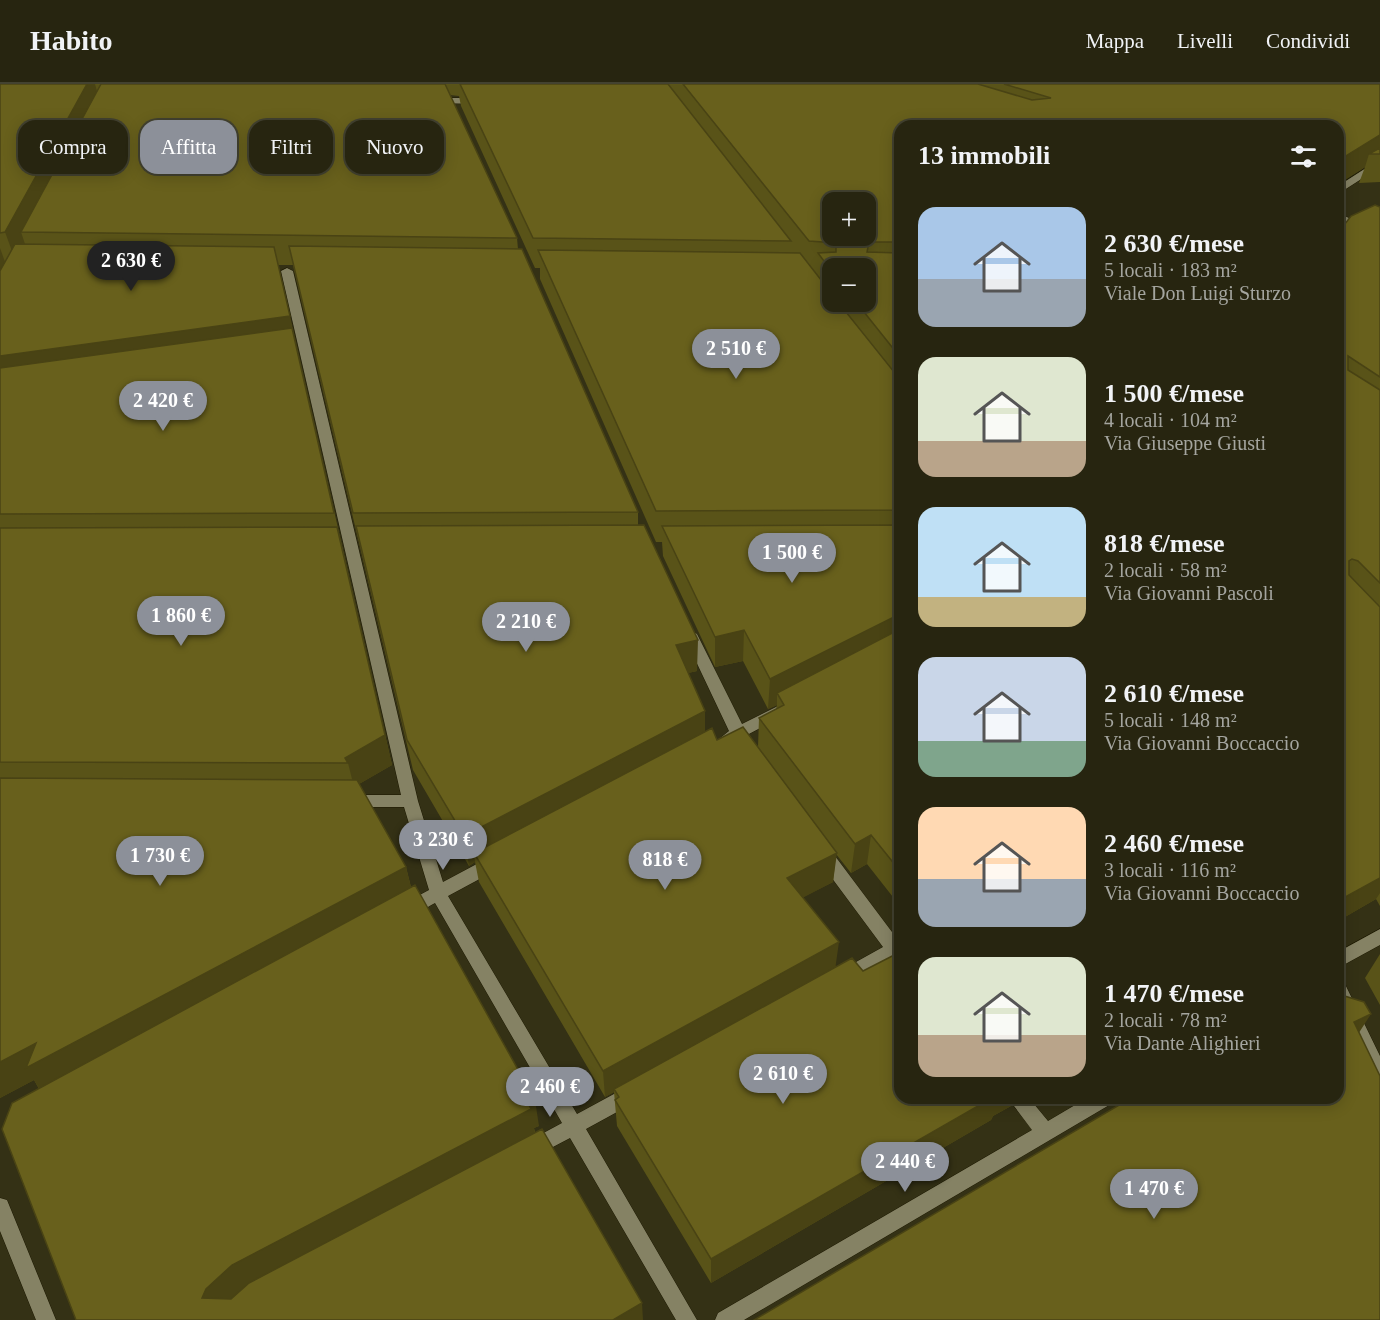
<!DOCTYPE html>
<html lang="it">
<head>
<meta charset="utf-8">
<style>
	body { margin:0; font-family:"Times New Roman",serif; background:#2f2d19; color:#f1f3f6; height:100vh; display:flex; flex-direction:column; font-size:22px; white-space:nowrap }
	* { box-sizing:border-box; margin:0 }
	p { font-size:20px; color:#a4a59f }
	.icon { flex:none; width:33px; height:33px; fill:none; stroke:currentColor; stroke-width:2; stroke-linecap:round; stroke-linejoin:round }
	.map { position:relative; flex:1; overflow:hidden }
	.drawer { position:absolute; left:894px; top:36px; width:450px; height:984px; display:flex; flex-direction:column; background:#272510; border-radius:18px; box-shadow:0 3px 15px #0003,0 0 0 2px #434230 }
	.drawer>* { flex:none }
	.top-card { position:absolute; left:18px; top:36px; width:570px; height:54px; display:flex; gap:12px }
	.controls { position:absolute; left:822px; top:108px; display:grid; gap:12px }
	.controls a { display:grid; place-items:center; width:54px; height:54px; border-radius:12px; background:#272510; box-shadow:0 3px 15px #0003,0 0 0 2px #434230; font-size:30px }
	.price { position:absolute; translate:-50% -51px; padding:0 14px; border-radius:21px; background:#8c9099; color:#fff; font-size:20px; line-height:39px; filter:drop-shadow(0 2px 3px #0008) }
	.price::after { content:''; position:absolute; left:50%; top:36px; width:18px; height:14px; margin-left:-9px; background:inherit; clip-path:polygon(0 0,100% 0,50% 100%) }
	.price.selected { background:#222; color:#fff }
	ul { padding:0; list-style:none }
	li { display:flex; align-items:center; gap:18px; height:150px; padding:0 24px }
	li span { display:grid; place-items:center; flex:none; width:168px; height:120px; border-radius:18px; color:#555 }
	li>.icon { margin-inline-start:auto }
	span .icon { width:72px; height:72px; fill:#fffc; stroke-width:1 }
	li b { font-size:26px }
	h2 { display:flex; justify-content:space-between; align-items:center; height:72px; padding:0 24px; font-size:26px }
	.chip { padding:0 21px; border-radius:18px; background:#272510; box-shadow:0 3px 15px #0003,0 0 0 2px #434230; font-size:21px; line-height:54px }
	.chip.selected { background:#8c9099; color:#fff }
	header { display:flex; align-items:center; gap:36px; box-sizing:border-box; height:84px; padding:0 30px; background:#272510; border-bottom:2px solid #434230 }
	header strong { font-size:28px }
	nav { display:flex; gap:33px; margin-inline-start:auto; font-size:21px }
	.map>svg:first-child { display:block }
</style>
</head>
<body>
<header>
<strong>Habito</strong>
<nav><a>Mappa</a><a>Livelli</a><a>Condividi</a></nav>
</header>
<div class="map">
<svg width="1380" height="1236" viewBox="0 0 1380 1236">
	<rect width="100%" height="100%" fill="#343115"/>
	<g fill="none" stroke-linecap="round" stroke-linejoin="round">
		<defs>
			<path id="minor" d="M 429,14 L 480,14 L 485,17 L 480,20 L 432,19 L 427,16 Z
				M 1380,75 L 1380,83 L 1338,110 L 1338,102 Z
				M 287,184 L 293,187 L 418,717 L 443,798 L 488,774 L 494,772 L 500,774 L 502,779 L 500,784 L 448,812 L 577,1030 L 625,1004 L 632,1002 L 639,1004 L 641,1010 L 639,1016 L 586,1045 L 697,1236 L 676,1236 L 570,1054 L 532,1074 L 525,1071 L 523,1065 L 525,1059 L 562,1039 L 435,819 C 425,824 413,835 401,831 L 399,826 L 401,821 L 429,806 L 404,723 L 351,723 L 345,721 L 343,717 L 345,713 L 351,711 L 401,711 L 281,187 Z
				M 690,545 L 697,550 L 742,640 L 778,622 L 786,628 L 783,632 L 747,651 L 750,657 L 747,661 L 742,663 L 735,658 L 727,661 L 722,659 L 719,655 L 729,647 L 683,550 Z
				M 823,762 L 829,764 L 895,852 L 900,851 L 900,879 L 892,875 L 850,898 L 844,901 L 838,898 L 835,893 L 838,888 L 883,863 L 817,774 L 815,769 L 817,764 Z
				M 1380,845 L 1380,861 L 1338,884 L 1338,868 Z
				M 1338,895 L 1344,898 L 1380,972 L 1380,999 L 1374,997 L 1338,922 Z
				M 1008,1014 L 1029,1014 L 1048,1037 L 1087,1014 L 1113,1014 L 1111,1020 L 744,1236 L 715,1236 L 718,1229 L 1032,1046 Z
				M 0,1114 L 7,1116 L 56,1236 L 36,1236 L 0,1147 Z"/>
			<path id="tertiary" d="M 1338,129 L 1380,148 L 1380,155 L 1338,136 Z"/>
		</defs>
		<use href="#minor" stroke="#1c1800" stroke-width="1"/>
		<use href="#tertiary" stroke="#1c1800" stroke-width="1"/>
		<use href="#minor" fill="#858264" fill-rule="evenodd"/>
		<use href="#tertiary" fill="#858264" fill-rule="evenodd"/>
	</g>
	<path fill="#595318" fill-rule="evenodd" d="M 0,0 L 1380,0 L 1380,98 L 1359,99 L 1365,83 L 1338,100 L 1338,42 L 900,42 L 900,822 L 867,780 L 851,789 L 836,770 L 833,798 L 803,813 L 836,883 L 863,887 L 1011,1022 L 993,1032 L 991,1036 L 711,1199 L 617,1042 L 614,1008 L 605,1013 L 479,798 L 475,778 L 469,782 L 413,686 L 293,181 L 278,181 L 392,681 L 359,700 L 406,783 L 411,803 L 539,1042 L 534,1044 L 535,1048 L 642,1219 L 39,1005 L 34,996 L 0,1014 ZM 450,11 L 459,12 L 461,22 L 535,184 L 540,184 L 540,195 L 656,458 L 662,458 L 663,472 L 715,583 L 743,577 L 768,625 L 777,621 L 776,625 L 759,634 L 758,663 L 717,656 L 705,647 L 688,589 L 697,587 L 638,441 L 638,428 L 518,165 L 517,154 ZM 832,184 L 866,218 L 832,218 Z
		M 1380,123 L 1380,822 L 1376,815 L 1338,837 L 1338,149 Z
		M 1380,870 L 1380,921 L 1365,894 Z"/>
	<path fill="#494314" d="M 87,0 L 95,0 L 100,18 L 21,148 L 25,160 L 16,178 L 5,148 Z
		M 1380,51 L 1380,70 L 1369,70 L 1365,83 L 1338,100 L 1338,96 L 1346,72 Z
		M 0,164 L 9,189 L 0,206 Z
		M 290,232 L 296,262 L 0,304 L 0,272 Z
		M 900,530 L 900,558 L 777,609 L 777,621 L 768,625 L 770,595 Z
		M 744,546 L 743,577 L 715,583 L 715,553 Z
		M 698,556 L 697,587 L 676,592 L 676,561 Z
		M 705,627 L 705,658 L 474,769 L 475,778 L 469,782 L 464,752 Z
		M 385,651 L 392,681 L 354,703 L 348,679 L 345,674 Z
		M 871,751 L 867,780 L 851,789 L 855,760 Z
		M 837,769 L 833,798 L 785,823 L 787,794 Z
		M 406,783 L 413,812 L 43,1011 L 34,996 L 0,1014 L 0,978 L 36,959 Z
		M 1380,794 L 1380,809 L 1376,815 L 1338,837 L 1338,817 Z
		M 839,858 L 835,886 L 614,1005 L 614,1008 L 605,1013 L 603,987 Z
		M 1371,930 L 1353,958 L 1354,938 Z
		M 992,1014 L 1013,1014 L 1011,1022 L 993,1032 L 991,1036 L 711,1199 L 711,1175 Z
		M 535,1016 L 539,1042 L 534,1044 L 535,1051 L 216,1236 L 202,1214 L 206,1205 L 232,1181 Z
		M 642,1219 L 643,1236 L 613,1236 Z"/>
	<path fill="#68601c" stroke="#494314" stroke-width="1.5" fill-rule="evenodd" d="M 0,0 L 87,0 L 5,148 L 0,149 Z
		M 101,0 L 445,0 L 517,154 L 21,148 Z
		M 460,0 L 668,0 L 791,157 L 533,154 Z
		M 683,0 L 978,0 L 1032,16 L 1051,14 L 1004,0 L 1380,0 L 1380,51 L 1346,72 L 1338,72 L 1338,42 L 900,42 L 900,145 L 895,145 L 900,151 L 900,158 L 869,158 L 867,168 L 900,169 L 900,273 L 856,218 L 866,218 L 866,184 L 832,184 L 832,188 L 818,169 L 836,168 L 836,159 L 809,157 ZM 832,118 L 866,118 L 866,152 L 832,152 Z
		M 1380,64 L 1380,70 L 1369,70 Z
		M 1375,121 L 1380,123 L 1380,293 L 1348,272 L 1348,286 L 1380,306 L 1380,499 L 1358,477 L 1352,475 L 1349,477 L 1349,491 L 1380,523 L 1380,794 L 1338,817 L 1338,149 L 1351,132 Z
		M 15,160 L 274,163 L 290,232 L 0,272 L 0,187 Z
		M 289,162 L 522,165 L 638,428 L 353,429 Z
		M 538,166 L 800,169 L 832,210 L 832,218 L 838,218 L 898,293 L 900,294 L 900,426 L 656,427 Z
		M 292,244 L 334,429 L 0,430 L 0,284 Z
		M 644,441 L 698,556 L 676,561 L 705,627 L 464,752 L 407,656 L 356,442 Z
		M 900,441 L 900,530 L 770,595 L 744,546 L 715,553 L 662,442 Z
		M 337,443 L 385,651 L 345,674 L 348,679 L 0,678 L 0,444 Z
		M 900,545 L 900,787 L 871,751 L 855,760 L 759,634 L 784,621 L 777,609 Z
		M 743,643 L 837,769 L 787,794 L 839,858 L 603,987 L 474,769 L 712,644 L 717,656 Z
		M 0,694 L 357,696 L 406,783 L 26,984 L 36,959 L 0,978 Z
		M 415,801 L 535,1016 L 528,1019 L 531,1025 L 232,1181 L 206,1205 L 202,1214 L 231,1215 L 249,1199 L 542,1045 L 642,1219 L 613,1236 L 76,1236 L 2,1045 L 12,1019 Z
		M 900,868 L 900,1014 L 992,1014 L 711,1175 L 615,1016 L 619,1013 L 614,1005 L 852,874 L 863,887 Z
		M 1338,910 L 1364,918 L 1371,930 L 1354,938 L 1380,992 L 1380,1236 L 754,1236 L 1131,1014 L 1338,1014 Z"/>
</svg>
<div class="controls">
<a>+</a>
<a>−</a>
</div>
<b class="price selected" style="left:131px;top:208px">2 630 €</b>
<b class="price" style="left:736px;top:296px">2 510 €</b>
<b class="price" style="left:163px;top:348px">2 420 €</b>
<b class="price" style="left:792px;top:500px">1 500 €</b>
<b class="price" style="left:181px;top:563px">1 860 €</b>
<b class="price" style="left:526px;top:569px">2 210 €</b>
<b class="price" style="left:443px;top:787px">3 230 €</b>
<b class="price" style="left:160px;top:803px">1 730 €</b>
<b class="price" style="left:665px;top:807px">818 €</b>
<b class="price" style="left:783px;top:1021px">2 610 €</b>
<b class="price" style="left:550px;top:1034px">2 460 €</b>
<b class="price" style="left:905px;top:1109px">2 440 €</b>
<b class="price" style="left:1154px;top:1136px">1 470 €</b>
<div class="top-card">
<a class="chip">Compra</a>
<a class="chip selected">Affitta</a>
<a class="chip">Filtri</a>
<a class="chip">Nuovo</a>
</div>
<section class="drawer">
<h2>13 immobili<svg class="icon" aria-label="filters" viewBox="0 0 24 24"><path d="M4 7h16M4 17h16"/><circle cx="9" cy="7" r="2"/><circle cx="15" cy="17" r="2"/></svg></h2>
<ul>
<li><span style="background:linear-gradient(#a9c7e8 60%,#9aa5b1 0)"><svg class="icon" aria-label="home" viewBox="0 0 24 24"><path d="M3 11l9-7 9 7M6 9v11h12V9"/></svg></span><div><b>2 630 €/mese</b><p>5 locali · 183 m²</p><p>Viale Don Luigi Sturzo</p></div></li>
<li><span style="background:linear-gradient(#dfe7d0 70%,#b9a48a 0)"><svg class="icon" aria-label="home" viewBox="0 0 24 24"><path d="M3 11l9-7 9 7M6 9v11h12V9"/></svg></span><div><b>1 500 €/mese</b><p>4 locali · 104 m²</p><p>Via Giuseppe Giusti</p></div></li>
<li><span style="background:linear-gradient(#bfe0f5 75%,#c2b280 0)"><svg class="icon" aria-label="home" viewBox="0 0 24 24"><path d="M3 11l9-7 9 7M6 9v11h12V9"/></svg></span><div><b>818 €/mese</b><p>2 locali · 58 m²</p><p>Via Giovanni Pascoli</p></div></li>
<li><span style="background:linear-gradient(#c9d6e8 70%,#7fa58c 0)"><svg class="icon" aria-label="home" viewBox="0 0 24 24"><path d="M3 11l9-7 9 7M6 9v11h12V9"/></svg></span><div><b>2 610 €/mese</b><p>5 locali · 148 m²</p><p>Via Giovanni Boccaccio</p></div></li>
<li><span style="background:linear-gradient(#ffd9b3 60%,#9aa5b1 0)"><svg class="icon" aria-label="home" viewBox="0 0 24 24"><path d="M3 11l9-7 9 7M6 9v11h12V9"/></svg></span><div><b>2 460 €/mese</b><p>3 locali · 116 m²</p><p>Via Giovanni Boccaccio</p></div></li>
<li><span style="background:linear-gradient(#dfe7d0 65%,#b9a48a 0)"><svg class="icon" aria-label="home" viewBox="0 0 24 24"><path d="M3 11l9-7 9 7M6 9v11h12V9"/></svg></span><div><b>1 470 €/mese</b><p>2 locali · 78 m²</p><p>Via Dante Alighieri</p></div></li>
</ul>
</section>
</div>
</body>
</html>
